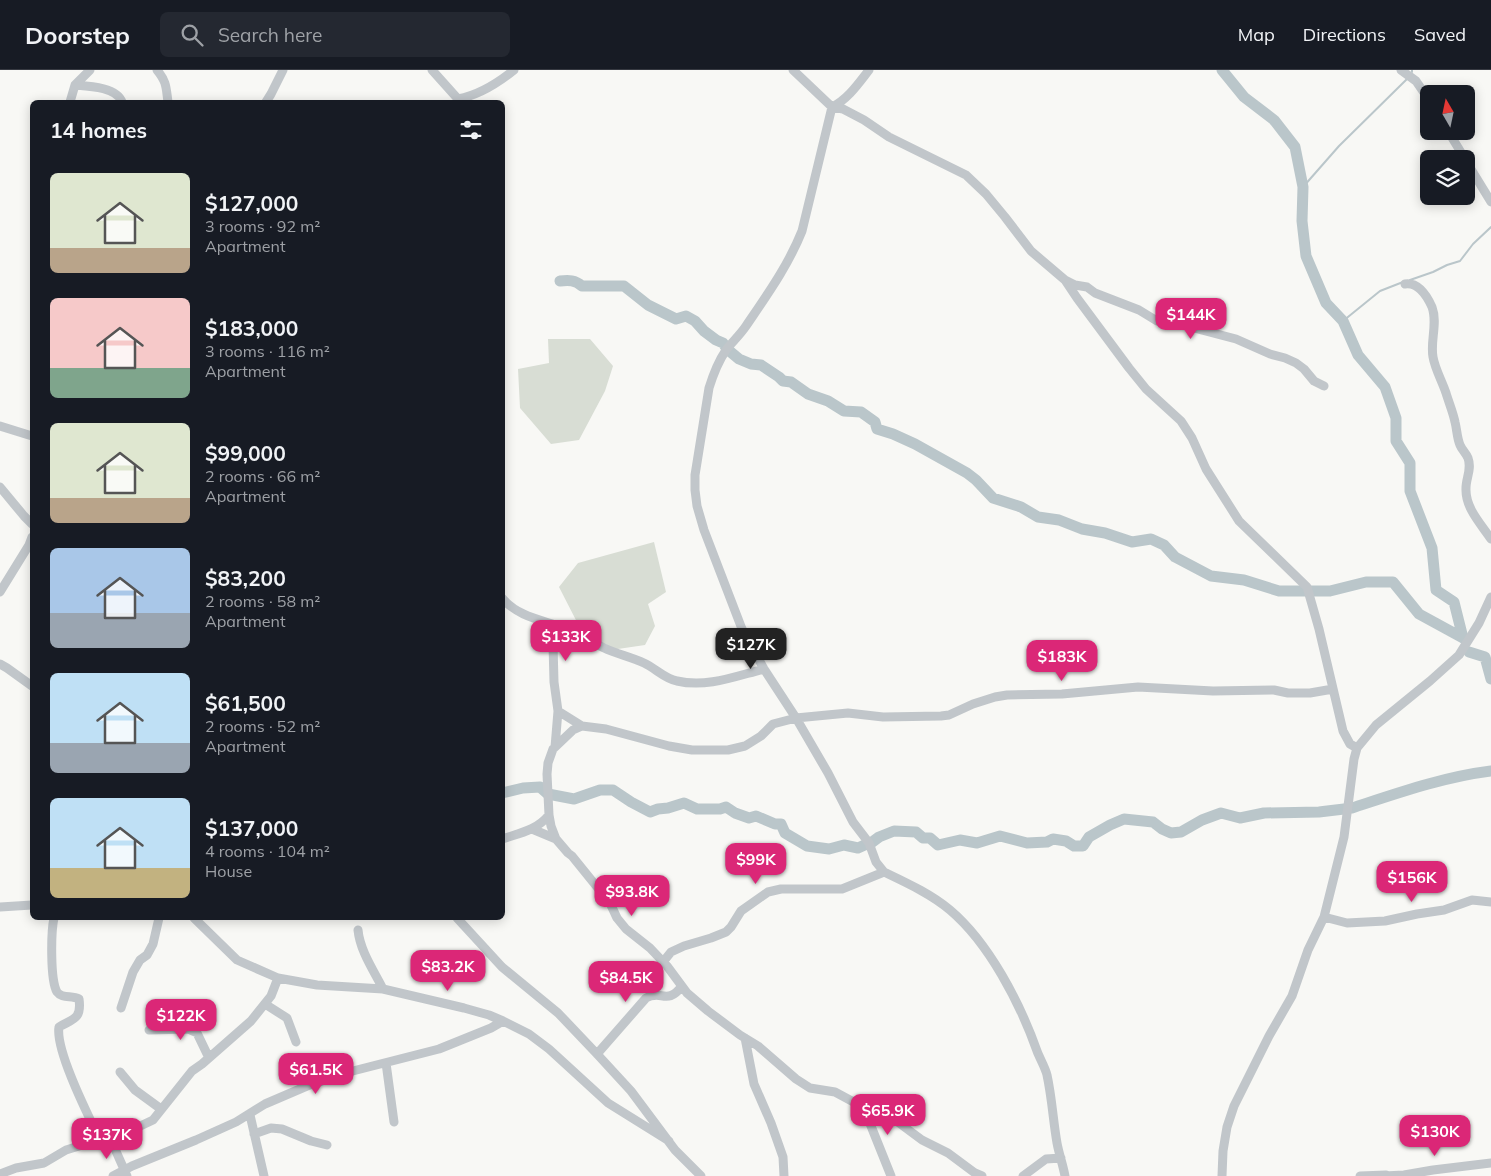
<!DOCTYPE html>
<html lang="en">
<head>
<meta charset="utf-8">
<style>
	body { margin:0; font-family:Mulish,sans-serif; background:#242831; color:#f1f3f6; height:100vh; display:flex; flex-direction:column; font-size:19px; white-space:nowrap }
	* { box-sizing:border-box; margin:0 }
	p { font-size:16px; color:#9ea1a6 }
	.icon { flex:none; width:28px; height:28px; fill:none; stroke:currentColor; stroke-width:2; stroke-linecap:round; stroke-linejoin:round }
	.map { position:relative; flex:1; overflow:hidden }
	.panel { position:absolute; left:30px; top:30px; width:475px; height:820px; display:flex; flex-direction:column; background:#171b24; border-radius:8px; box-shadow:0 2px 12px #0003 }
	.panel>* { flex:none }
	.needle { width:32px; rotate:351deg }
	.fabs { position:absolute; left:1420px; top:15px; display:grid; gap:10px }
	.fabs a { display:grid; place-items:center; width:55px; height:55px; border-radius:8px; background:#171b24; box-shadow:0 2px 12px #0003; font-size:25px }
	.price { position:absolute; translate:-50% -42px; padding:0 11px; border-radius:10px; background:#db2777; color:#fff; font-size:16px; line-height:32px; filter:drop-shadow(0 1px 2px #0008) }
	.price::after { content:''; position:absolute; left:50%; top:30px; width:15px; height:11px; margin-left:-8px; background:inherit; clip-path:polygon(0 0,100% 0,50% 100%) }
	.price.selected { background:#222; color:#fff }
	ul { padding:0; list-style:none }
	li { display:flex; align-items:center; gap:15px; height:125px; padding:0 20px }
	li span { display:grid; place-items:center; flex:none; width:140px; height:100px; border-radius:8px; color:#555 }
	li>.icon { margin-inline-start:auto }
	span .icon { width:60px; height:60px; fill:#fffc; stroke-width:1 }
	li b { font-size:21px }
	h2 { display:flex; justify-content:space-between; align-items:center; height:60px; padding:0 20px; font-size:21px }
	header { display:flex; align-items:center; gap:30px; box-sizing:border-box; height:70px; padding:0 25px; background:#171b24; border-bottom:1px solid #363941 }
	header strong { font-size:24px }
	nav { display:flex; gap:28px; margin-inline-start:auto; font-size:18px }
	.search { width:350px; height:45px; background:#242831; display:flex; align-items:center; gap:12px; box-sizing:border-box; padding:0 18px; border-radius:8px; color:#9ea1a6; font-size:19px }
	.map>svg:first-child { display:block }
</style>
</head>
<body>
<header>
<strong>Doorstep</strong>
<div class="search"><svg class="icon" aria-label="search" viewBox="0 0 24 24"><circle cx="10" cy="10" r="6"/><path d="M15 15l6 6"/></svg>Search here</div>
<nav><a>Map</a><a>Directions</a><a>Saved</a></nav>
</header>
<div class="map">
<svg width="1491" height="1106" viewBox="0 0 1491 1106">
	<rect width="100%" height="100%" fill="#f8f8f5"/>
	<path fill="#d8ddd4" d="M 548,269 L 590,269 L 613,296 L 605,321 L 579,370 L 551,374 L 520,338 L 518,299 L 549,293 Z
		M 654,472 L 666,522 L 648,534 L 655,556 L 645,575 L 611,580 L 580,558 L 559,517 L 578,493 Z"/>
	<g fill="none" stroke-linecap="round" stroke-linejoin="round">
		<path stroke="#bac6ca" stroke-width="2" d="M 1412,2 L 1412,0
			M 1303,117 L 1339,76 L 1407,9
			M 1410,210 L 1433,202 L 1447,195 L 1460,191 L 1473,174 L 1491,157
			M 1343,251 L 1380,221 L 1403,212"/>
		<path stroke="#bac6ca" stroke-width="11" d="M 1222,0 L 1244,27 L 1274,50 L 1295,77 L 1303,117 L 1302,151 L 1306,186 L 1326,233 L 1343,251 L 1358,285 L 1385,317 L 1396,348 L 1396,371 L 1410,393 L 1410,421 L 1432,478 L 1436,520 L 1454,532 L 1463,568
			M 560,211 C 569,210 575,210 582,216 L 624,216 L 648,235 L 676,249 L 686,246 L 695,251 L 704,261 L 716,270 L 723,273 L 727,279 L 739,289 L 751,294 L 761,295 L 779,307 L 783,311 L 791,312 L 808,324 L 828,331 L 844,341 L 861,342 L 875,352 L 877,359 L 893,364 L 915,374 L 967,403 L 976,410 L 993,428 L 1021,437 L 1038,447 L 1059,450 L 1082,459 L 1105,463 L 1132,472 L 1151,469 L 1164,475 L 1175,487 L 1211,506 L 1244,510 L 1279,521 L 1330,521 L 1366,512 L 1393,512 L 1419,544 L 1463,568
			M 1469,582 L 1485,587 L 1491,609
			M 502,723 L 523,718 L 540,717 L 548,724 L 574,729 L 600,720 L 613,720 L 631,732 L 650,742 L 658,739 L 668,738 L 684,733 L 697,739 L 720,739 L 726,737 L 735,743 L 749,748 L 756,746 L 775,754 L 781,754 L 785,763 L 807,776 L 829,779 L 844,775 L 858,778 L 869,773 L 871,773 L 879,767 L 894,761 L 916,762 L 923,768 L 930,768 L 938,775 L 960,770 L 977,773 L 1000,766 L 1027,773 L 1047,772 L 1053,769 L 1066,771 L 1074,776 L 1083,776 L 1089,767 L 1110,755 L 1124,749 L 1153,752 L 1162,759 L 1171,763 L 1181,762 L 1202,750 L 1221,743 L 1240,748 L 1264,743 L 1319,742 L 1344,739
			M 1352,738 C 1398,723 1443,707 1491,701"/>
		<path stroke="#c1c6ca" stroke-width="9" d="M 157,0 C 167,12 166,18 168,32
			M 432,0 L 458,29 C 479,25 498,13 514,0
			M 793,0 L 832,37 L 843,39 L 864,50 L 889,67 L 966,105 L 986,124 L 1005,147 L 1031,181 L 1065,210 L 1077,228 L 1129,298 L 1146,319 L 1181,351 L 1192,368 L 1206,399 L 1239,451 L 1307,517 L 1319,559 L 1343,661 L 1350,674 L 1357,678
			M 869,0 C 858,14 848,29 832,37 L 802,161 C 788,196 767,225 746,256 C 740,265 732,272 726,280 C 718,292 713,305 709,318 L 695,405 L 695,420 L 697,436 L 704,460 L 742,559 L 764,599 L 796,648 L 828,703 L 853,752 L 869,773 L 876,792 L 884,802 C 907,813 931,824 950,840 C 989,873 1020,933 1037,981 C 1040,989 1045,997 1047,1005 C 1052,1028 1053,1050 1057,1073 C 1059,1084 1063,1095 1065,1106
			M 1401,0 L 1416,11 L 1429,30
			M 75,15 C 88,16 117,17 122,32
			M 70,32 L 75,15 L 90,0
			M 266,32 L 271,24 L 283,0
			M 1448,61 L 1465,89
			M 1466,91 L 1491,132
			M 1065,210 L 1075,215 L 1087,217 L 1095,223 L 1139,240 L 1157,251 L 1175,253 L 1236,269 L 1270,284 L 1285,288 L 1296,293 L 1304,299 L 1314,311 L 1324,316
			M 1405,214 C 1418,212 1427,226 1432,237 C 1438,253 1430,271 1433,287 C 1435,299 1442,311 1446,323 C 1449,333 1453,342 1455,352 C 1457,360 1457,368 1460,375 C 1462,380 1466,383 1468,388 C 1472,399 1466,408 1466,418 C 1465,438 1481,454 1491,469
			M 0,356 L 32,366
			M 0,417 L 24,446 L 32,454
			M 0,522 L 29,475 L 32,467
			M 502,528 C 519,548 544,550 567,559 C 580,564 592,572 604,578 C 617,584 631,587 644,593 C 655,598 665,609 677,611 C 707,618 736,606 764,599
			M 545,553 L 553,574 L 554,612 L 558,641
			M 0,594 L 7,598 L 32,616
			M 555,677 L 558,641 L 582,656
			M 532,759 L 556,769
			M 502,769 C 520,763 537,760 549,745
			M 0,837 L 32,835
			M 1324,847 L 1347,853 L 1385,851 L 1417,844 L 1444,840 L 1472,830 L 1491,832
			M 54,848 C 51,861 50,910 57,922 C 62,929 72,925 79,929 C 82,950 72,949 59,957 C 55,980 89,1047 100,1070
			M 194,848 L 237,890 L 278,908 L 317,915 L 383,919 L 464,938 L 489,945 L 503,951 L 529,964 L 549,979 L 608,1033 L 669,1071
			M 457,848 L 502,897 L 558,943 L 597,984 L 631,1021 L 675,1080 L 701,1106
			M 358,860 C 360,881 374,901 383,919
			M 663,892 L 671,882 L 684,876 L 711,868 L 726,862 L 731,857 L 741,841 L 768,822 L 781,819 L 842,819 L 884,802
			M 265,934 L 287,948 L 296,972
			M 121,938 L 133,902 L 140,890 L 147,885 L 153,874 L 159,848
			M 149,960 L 188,959 L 197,963 L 209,988
			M 745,968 L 754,1014 L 771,1053 L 783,1087 L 784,1106
			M 597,984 L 646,928 C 661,919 667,936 682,916
			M 386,993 L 394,1052
			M 120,1002 L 135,1020 L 161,1039
			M 861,1036 L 869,1051 L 891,1106
			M 250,1045 L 264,1106
			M 254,1064 L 271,1058 L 282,1059 L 311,1071 L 327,1075
			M 113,1066 L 115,1079 L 127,1106
			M 0,1104 L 16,1098 L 44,1093 L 66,1080 L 134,1059 L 153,1050 L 192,1001 L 202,994 L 251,951 L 271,926 L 278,908
			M 113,1106 L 132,1096 L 196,1070 L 236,1052 L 265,1034 L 307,1016 L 345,1003 L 439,979 L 491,958 L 503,951
			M 982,1106 L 975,1103 L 948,1083 L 922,1070 L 887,1044 L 861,1036 L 835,1022 L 810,1018 L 796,1009 L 758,976 L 740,965 L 708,941 L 687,923 L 667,896 L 650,878 L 626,859 L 617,848 L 610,833 L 572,786 L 568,783 L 556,769 L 551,756 L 549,745 L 547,704 L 548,693 L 553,679 L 573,660 L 582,656 L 606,659 L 669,676 L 692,680 L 728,680 L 745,676 L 761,666 L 773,654 L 796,648 L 848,643 L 883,647 L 941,646 L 949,645 L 973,634 L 995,627 L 1007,625 L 1062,624 L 1138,617 L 1213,621 L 1274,620 L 1288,623 L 1310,623 L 1333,619
			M 1023,1106 L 1046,1089 L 1061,1088
			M 1222,1106 L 1223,1081 L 1227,1057 L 1234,1036 L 1269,966 L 1292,926 L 1308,880 L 1324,847 L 1344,767 L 1354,689 L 1357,678 L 1376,655 L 1430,611 L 1459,585 L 1479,553 L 1491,527
			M 1360,1106 L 1386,1105
			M 1384,1106 L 1404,1105 L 1433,1100 L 1491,1093"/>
	</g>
</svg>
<div class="fabs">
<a><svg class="needle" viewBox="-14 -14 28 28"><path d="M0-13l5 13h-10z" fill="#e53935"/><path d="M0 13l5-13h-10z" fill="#9ea1a6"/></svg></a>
<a><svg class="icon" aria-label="layers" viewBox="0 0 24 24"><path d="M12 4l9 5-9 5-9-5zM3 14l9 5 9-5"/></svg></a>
</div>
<b class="price" style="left:1191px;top:270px">$144K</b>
<b class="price" style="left:566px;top:592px">$133K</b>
<b class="price selected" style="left:751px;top:600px">$127K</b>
<b class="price" style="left:1062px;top:612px">$183K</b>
<b class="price" style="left:756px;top:815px">$99K</b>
<b class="price" style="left:1412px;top:833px">$156K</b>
<b class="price" style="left:632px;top:847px">$93.8K</b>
<b class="price" style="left:448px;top:922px">$83.2K</b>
<b class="price" style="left:626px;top:933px">$84.5K</b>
<b class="price" style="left:181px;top:971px">$122K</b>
<b class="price" style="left:316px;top:1025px">$61.5K</b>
<b class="price" style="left:888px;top:1066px">$65.9K</b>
<b class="price" style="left:1435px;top:1087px">$130K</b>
<b class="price" style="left:107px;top:1090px">$137K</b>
<section class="panel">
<h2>14 homes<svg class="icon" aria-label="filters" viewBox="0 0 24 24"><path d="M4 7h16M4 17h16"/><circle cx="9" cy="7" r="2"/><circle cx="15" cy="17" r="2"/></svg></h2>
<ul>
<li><span style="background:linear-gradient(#dfe7d0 75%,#b9a48a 0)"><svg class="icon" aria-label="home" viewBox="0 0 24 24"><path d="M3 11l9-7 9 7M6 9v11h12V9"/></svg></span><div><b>$127,000</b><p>3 rooms · 92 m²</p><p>Apartment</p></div></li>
<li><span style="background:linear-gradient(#f6c9c9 70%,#7fa58c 0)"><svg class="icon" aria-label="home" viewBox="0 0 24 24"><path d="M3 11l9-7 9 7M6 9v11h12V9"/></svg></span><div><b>$183,000</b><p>3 rooms · 116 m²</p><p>Apartment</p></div></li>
<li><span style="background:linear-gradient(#dfe7d0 75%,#b9a48a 0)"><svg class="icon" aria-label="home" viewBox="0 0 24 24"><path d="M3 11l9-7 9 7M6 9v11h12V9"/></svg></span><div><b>$99,000</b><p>2 rooms · 66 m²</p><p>Apartment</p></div></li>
<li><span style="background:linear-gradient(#a9c7e8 65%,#9aa5b1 0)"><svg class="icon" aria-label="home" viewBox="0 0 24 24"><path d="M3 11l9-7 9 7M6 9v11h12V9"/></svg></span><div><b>$83,200</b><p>2 rooms · 58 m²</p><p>Apartment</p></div></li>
<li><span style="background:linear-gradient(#bfe0f5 70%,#9aa5b1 0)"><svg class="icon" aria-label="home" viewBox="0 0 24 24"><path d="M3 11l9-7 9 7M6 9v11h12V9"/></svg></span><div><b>$61,500</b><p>2 rooms · 52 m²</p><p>Apartment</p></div></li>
<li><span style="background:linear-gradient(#bfe0f5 70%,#c2b280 0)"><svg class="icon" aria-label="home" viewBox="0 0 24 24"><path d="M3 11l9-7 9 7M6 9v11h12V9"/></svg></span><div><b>$137,000</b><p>4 rooms · 104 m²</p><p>House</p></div></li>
</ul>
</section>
</div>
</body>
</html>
